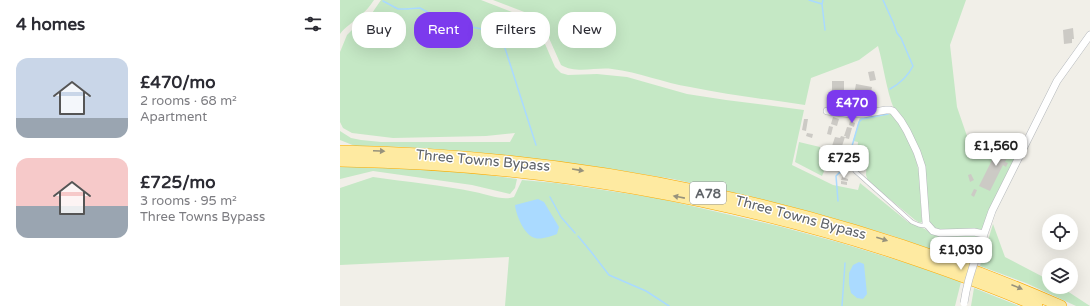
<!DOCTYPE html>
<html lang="en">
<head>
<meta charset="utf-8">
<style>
	body { margin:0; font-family:"Varela Round",sans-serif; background:#f7f7f7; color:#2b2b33; height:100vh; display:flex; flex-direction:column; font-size:15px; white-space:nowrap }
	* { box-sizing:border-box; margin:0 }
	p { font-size:13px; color:#7c7c81 }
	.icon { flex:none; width:22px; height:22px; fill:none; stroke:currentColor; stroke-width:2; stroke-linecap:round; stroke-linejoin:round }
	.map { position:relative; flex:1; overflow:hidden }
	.panel { display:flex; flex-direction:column; background:#fff; width:340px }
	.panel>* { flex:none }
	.banner { position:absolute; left:12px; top:12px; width:380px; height:36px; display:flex; gap:8px }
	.fabs { position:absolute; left:702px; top:214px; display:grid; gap:8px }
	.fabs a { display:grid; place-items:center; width:36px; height:36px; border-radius:50%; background:#fff; box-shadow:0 4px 16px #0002; font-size:20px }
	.price { position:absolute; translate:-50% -34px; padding:0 9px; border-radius:8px; background:#fff; color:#222; font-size:13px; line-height:26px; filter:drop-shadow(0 1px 2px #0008) }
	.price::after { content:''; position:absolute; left:50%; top:24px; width:12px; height:9px; margin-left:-6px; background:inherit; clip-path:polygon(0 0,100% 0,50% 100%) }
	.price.active { background:#7c3aed; color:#fff }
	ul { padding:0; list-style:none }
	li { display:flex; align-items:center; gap:12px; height:100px; padding:0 16px }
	li span { display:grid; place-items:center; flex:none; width:112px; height:80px; border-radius:12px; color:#555 }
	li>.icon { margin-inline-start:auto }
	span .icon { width:48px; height:48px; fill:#fffc; stroke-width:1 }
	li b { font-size:17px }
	h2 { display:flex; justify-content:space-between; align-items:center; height:48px; padding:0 16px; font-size:17px }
	.chip { padding:0 14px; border-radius:16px; background:#fff; box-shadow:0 4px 16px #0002; font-size:14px; line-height:36px }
	.chip.active { background:#7c3aed; color:#fff }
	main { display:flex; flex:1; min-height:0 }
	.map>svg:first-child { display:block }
</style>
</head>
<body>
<main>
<section class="panel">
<h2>4 homes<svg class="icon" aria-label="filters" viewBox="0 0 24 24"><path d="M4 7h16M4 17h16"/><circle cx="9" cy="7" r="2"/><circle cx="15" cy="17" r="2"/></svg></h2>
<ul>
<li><span style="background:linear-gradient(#c9d6e8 75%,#9aa5b1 0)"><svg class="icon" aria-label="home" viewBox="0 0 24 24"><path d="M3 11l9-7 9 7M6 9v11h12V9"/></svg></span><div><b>£470/mo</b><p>2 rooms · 68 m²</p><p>Apartment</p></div></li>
<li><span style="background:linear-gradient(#f6c9c9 60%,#9aa5b1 0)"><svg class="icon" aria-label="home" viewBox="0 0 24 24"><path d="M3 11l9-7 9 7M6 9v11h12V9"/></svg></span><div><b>£725/mo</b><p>3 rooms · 95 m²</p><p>Three Towns Bypass</p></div></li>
</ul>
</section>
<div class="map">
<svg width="750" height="306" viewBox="0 0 750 306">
	<rect width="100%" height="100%" fill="#f1efe8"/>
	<path fill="#c5e8c5" d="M 0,0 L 34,0 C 30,6 25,12 19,17 C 12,23 5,27 0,34 Z
		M 41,0 L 141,0 L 193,20 L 196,23 L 215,67 L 221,73 L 228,75 L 257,74 L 287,77 L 347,94 L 386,100 L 464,110 L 452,165 L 493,185 L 518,190 L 520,183 L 568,222 L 585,229 L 589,232 L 596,234 L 637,234 L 639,237 L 638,243 L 628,262 L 550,235 L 471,212 L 408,196 L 333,179 L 251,166 L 142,153 L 64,147 L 15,146 L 0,140 L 0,131 L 11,138 L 21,140 L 41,142 L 170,142 L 175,133 L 146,136 L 53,138 L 12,133 L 3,128 L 0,122 L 0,52 L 7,35 L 15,27 L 28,19 Z
		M 153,0 L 626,0 L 610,45 L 617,107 L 629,142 L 657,139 L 657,150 L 675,159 L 642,231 L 597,230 L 594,228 L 588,221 L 584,164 L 554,109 C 546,89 544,67 538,46 L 519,60 L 471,78 L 465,105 C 426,99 388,95 350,87 C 324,83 299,72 272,69 C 256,67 236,74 221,65 L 200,18 Z
		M 549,113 L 551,113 L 564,131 L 576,159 L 579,174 L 582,222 L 580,223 L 575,220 L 528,181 L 526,175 L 527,157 L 517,154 L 518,142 L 513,141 L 520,117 L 532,116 Z
		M 459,142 L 480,147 L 486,167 L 482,176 L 455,162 Z
		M 0,166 L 46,167 L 117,171 L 177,179 L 175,188 L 170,194 L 132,185 L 33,171 L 0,179 Z
		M 33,177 C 66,182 102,185 135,192 C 147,194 162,201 174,197 L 182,180 L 216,183 L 317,198 L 442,227 L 501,243 L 573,265 L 621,282 L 615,306 L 165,306 L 169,257 L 0,265 L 0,188 Z
		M 653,224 L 665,257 L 709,280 L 709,287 L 721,287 L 750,306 L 736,306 L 686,283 L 640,266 Z
		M 634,288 L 679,306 L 631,306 Z"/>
	<path fill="#aadaff" d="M 198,199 L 204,202 L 219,227 L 217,234 C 211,236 201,240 195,238 C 184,235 176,215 175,205 Z
		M 519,262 L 524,264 L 527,294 L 523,299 L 517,298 L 511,293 L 509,284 L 509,273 L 513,265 Z"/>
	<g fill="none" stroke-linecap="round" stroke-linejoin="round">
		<path stroke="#aadaff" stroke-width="1.5" d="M 469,0 L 482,4
			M 483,0 L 482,4 L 485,30
			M 543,0 L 553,22 L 557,33 L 561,38 L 573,66 C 568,76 559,84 550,89
			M 43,1 L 58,9 L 66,9 L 80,8 L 100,19 L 113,23 L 151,31 L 159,37 L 164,45 L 196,145
			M 210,197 L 221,217 L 235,233
			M 498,201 L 496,176 L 499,173 L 505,170 L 519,122 L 522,119 L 548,114
			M 238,236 L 252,253 L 269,275 L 306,291 L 329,306
			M 502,306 L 505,263"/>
	</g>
	<path fill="#cccac5" d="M 733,28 L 734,39 L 732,39 L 732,43 L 724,44 L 723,30 Z
		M 534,71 L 536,80 L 530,81 L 528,72 Z
		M 492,81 L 504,81 L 504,93 L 492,93 Z
		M 516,84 L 532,87 L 531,92 L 525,91 L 523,102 L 513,100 Z
		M 492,98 L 506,100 L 505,109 L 491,107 Z
		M 493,117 L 499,119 L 497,126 L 491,124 Z
		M 464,119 L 468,119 L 466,131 L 462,130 Z
		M 510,121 L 515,123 L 514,127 L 509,125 Z
		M 489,126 L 493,127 L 491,135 L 487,134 Z
		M 507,127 L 512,128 L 509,139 L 505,138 L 506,136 L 504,136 Z
		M 467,133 L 473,134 L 472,138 L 466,136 Z
		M 501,136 L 505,137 L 502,146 L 501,146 L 501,148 L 492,146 L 495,137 L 500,138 Z
		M 664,141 L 672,145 L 669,152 L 666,151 L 665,154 L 668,156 L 665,162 L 668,163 L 666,167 L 663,165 L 650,191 L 639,186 L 657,150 L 660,152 Z
		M 505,148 L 509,149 L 503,169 L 499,168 Z
		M 631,174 L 634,180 L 630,182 L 628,175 Z
		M 502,177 L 508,179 L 508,181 L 501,180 Z
		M 501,181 L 507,182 L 507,185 L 501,184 Z
		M 634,189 L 637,190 L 634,197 L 631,195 Z"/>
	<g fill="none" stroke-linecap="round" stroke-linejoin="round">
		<defs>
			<path id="service" d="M 515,171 L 572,222 L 579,225 L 587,226"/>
			<path id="minor" d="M 487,111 L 511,114 L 523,114 L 546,110 L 550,110 L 553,111 L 561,121 L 567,131 L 577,152 L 582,167 L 586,223 L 593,231 L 600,233 L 634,232 L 644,234 L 641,245
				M 644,234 L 652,211 L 717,81 L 750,35"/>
			<path id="trunk" d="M 0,151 C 247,155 494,207 721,306
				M 0,161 C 188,164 376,195 555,253 C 603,269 651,286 697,306"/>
		</defs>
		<use href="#service" stroke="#b5b8bc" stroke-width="4.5"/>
		<use href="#minor" stroke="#b5b8bc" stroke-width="8"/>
		<use href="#trunk" stroke="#f9ab00" stroke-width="12"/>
		<use href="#service" stroke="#fff" stroke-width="3.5"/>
		<use href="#minor" stroke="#fff" stroke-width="7"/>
		<use href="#trunk" stroke="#feeaa1" stroke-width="11"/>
		<defs>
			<path id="minor-bridge" d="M 624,303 C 627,282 633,264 641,245"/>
		</defs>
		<use href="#minor-bridge" stroke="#b5b8bc" stroke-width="8" stroke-linecap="butt"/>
		<use href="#minor-bridge" stroke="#fff" stroke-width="7"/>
	</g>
	<defs><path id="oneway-solid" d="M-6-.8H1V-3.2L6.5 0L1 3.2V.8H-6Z"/></defs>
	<g fill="#97927c">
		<use href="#oneway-solid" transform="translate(39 151) rotate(3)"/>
		<use href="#oneway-solid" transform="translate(238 170) rotate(9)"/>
		<use href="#oneway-solid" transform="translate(339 197) rotate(-169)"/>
		<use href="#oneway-solid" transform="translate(542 239) rotate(18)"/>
		<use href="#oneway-solid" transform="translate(677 287) rotate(22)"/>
	</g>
	<g text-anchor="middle" stroke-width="3" stroke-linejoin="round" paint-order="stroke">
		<rect fill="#fff" stroke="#8f9295" stroke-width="1" x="350" y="182" width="36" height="22" rx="3"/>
		<g font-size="13" font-weight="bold" fill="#5f6368">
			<text x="368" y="198">A78</text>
		</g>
		<g font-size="14" fill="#5f6368" stroke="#fff">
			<text transform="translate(143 160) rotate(5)" y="5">Three Towns Bypass</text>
			<text transform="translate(461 217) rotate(15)" y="5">Three Towns Bypass</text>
		</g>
	</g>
</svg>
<div class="fabs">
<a><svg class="icon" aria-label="locate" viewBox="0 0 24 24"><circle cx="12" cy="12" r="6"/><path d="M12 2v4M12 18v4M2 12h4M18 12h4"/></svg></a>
<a><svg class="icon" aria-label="layers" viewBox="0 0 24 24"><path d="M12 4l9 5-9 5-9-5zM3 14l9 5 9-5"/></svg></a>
</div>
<b class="price active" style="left:512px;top:124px">£470</b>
<b class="price" style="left:656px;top:167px">£1,560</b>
<b class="price" style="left:504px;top:179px">£725</b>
<b class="price" style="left:621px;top:271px">£1,030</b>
<div class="banner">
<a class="chip">Buy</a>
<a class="chip active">Rent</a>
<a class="chip">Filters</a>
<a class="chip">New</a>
</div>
</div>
</main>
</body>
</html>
